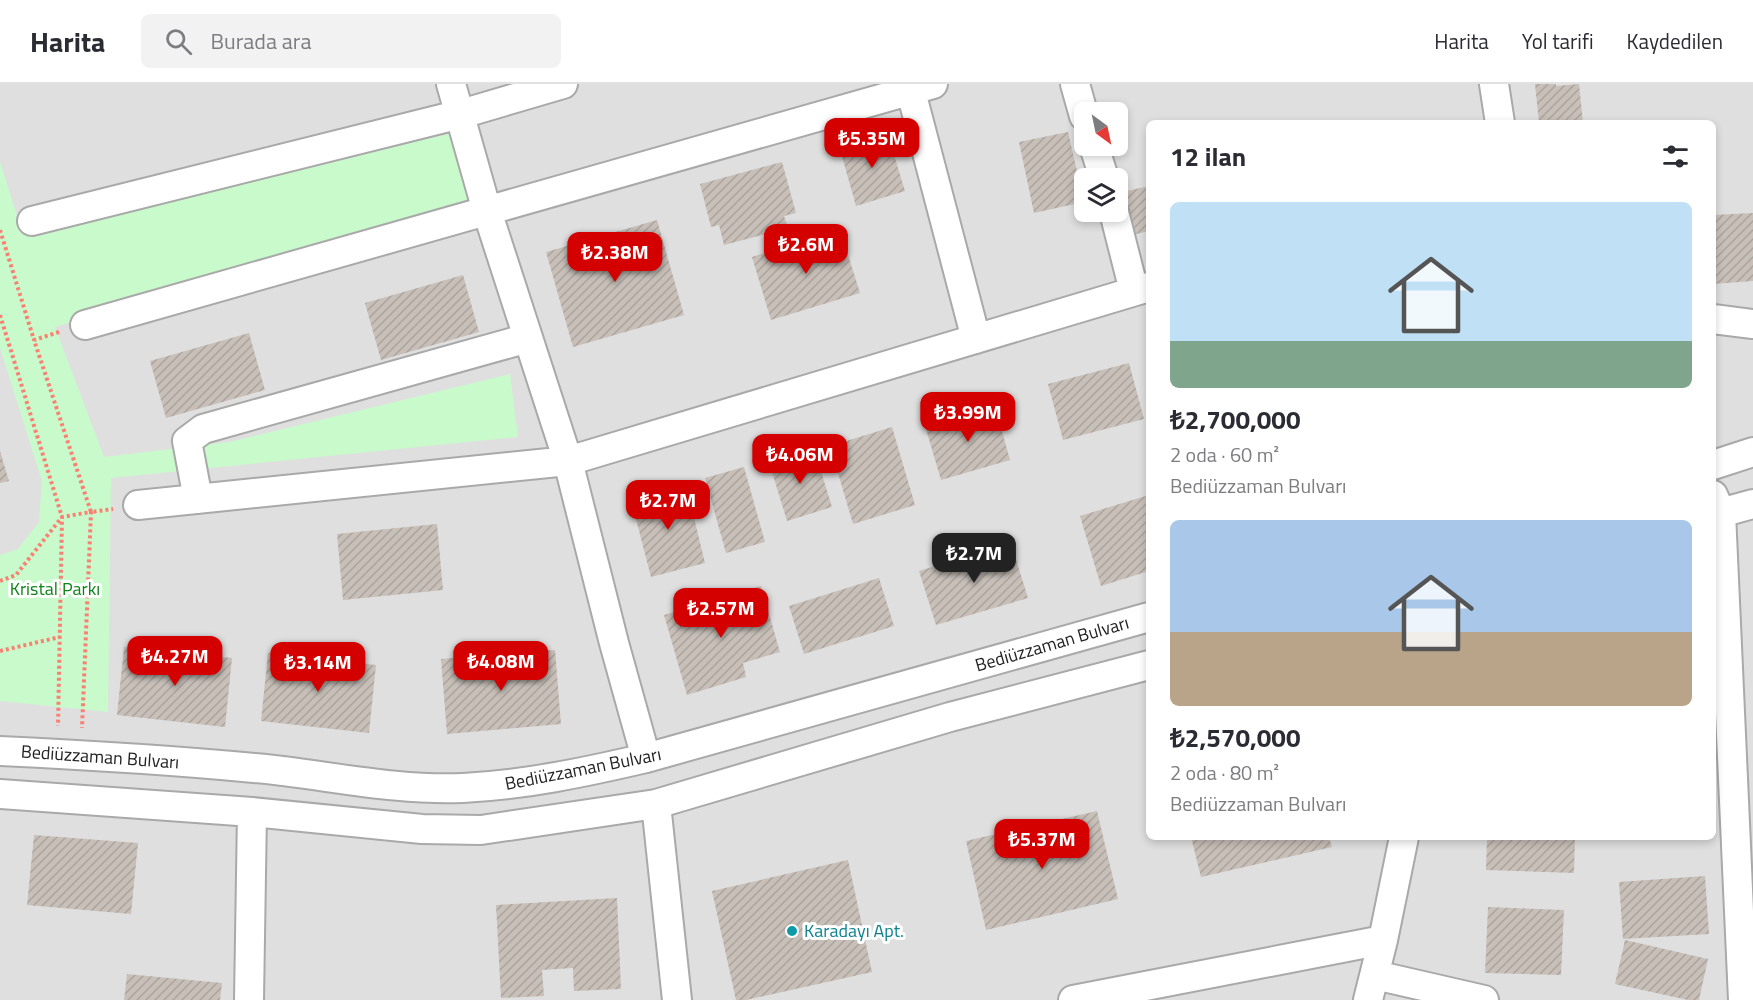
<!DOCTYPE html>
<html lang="tr">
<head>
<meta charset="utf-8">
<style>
	body { margin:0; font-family:"Titillium Web",sans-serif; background:#f2f2f3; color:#2b2b33; height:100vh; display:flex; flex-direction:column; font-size:22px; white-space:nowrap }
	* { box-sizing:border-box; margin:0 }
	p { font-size:20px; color:#7c7c81 }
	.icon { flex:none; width:33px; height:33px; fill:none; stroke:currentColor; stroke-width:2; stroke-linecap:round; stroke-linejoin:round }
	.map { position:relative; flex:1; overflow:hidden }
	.sheet { position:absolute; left:1146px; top:36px; width:570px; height:720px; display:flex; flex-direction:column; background:#fff; border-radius:9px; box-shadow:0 3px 9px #0003 }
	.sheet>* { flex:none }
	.needle { width:39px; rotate:147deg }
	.buttons { position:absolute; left:1074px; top:18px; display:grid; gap:12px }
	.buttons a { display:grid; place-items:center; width:54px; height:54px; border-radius:9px; background:#fff; box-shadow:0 3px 9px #0003; font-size:30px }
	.price { position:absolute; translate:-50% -51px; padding:0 14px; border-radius:12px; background:#d40000; color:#fff; font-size:20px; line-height:39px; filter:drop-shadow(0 2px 3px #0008) }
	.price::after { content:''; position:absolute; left:50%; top:36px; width:18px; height:14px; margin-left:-9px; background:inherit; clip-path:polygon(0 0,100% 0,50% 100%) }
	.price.active { background:#222; color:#fff }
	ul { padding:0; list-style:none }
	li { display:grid; align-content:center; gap:12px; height:318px; padding:0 24px }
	li span { display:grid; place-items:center; height:186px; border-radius:9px; color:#555 }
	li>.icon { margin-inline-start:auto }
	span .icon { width:108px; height:108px; fill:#fffc; stroke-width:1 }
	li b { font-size:26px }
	h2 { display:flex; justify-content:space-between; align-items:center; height:72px; padding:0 24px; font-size:26px }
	header { display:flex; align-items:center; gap:36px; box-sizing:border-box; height:84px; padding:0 30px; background:#fff; border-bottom:2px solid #e1e1e2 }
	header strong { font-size:28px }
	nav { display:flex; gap:33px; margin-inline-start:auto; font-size:21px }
	.search { width:420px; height:54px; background:#f2f2f3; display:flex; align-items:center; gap:15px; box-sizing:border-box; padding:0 21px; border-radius:9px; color:#7c7c81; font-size:22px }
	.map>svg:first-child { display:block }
</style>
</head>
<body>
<header>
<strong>Harita</strong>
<div class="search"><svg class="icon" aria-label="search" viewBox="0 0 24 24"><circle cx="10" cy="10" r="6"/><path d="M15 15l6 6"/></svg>Burada ara</div>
<nav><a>Harita</a><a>Yol tarifi</a><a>Kaydedilen</a></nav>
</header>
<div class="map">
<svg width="1753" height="916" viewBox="0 0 1753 916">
	<defs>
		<pattern id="building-hatch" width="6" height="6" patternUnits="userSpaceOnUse" patternTransform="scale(1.5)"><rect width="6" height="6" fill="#c7bfb8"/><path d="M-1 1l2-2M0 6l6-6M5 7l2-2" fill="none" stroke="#aba49e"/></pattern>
	</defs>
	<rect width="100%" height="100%" fill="#f2efe9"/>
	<path fill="#e0dfdf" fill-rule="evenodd" d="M 0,0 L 1753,0 L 1753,916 L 0,916 ZM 1084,28 L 1118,28 L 1118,62 L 1084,62 ZM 1149,39 L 1713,39 L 1713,753 L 1149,753 ZM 1084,94 L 1118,94 L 1118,128 L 1084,128 Z"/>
	<path fill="#c8facc" d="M 457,48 L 475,115 L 55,243 L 104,373 L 229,358 L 510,290 L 518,353 L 111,394 L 108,628 L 0,617 L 0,471 L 18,465 L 39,438 L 42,397 L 0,264 L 0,78 L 23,151 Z"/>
	<path fill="url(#building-hatch)" d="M 1535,0 L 1556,0 L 1556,2 L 1579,0 L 1583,39 L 1539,39 Z
		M 887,48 L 905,107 L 856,122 L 839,62 Z
		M 1068,48 L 1084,118 L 1034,129 L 1019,58 Z
		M 782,78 L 796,129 L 784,132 L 788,144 L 724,161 L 719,141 L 711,143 L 700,100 Z
		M 1149,102 L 1149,147 L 1132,151 L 1122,108 Z
		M 1753,129 L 1753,197 L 1713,200 L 1713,131 Z
		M 657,136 L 684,231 L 573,263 L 546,168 Z
		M 840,145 L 860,209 L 771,236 L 752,173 Z
		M 463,191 L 479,248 L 381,276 L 365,219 Z
		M 249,249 L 265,306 L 166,334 L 150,277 Z
		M 1129,279 L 1144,335 L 1063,356 L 1048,300 Z
		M 995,322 L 1010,376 L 941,396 L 925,342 Z
		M 892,343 L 915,421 L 853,440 L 830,362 Z
		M 814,365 L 832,423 L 787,437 L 769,378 Z
		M 0,367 L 9,397 L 0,399 Z
		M 744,383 L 765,458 L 726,469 L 705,394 Z
		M 686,401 L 705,479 L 651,493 L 631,416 Z
		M 1149,411 L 1149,487 L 1101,502 L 1080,432 Z
		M 437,440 L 443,506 L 343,516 L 337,450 Z
		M 1011,459 L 1028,514 L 936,541 L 919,487 Z
		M 879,494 L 894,542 L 804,570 L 789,522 Z
		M 761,502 L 780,568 L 743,579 L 746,593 L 687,611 L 664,531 Z
		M 124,563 L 232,574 L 225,643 L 117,631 Z
		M 555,566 L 561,640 L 447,650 L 441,575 Z
		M 268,569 L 376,581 L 369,649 L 261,637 Z
		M 1097,727 L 1118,815 L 986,846 L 966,757 Z
		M 34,751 L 138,759 L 131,830 L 27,821 Z
		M 1191,753 L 1329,753 L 1332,763 L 1201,793 Z
		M 1487,753 L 1575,753 L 1574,789 L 1486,786 Z
		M 848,776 L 872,888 L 746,916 L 736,916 L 712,807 Z
		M 1705,792 L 1709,850 L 1623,855 L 1619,798 Z
		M 617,814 L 621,905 L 574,907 L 573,884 L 542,886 L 544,912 L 501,914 L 496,821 Z
		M 1488,823 L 1564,826 L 1561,891 L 1485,889 Z
		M 1625,856 L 1708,875 L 1699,916 L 1688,916 L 1615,900 Z
		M 127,890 L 222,899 L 220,916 L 124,916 Z"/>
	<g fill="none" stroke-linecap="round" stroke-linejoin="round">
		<defs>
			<path id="minor" d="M 451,0 L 487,127 L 568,377 L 614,559 L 646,674
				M 909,0 L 976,255
				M 1075,0 L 1084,32
				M 1494,0 L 1500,39
				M 1094,62 L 1104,94
				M 1114,128 L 1134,207
				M 32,137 L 461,30 L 563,0
				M 1713,235 L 1753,240
				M 85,241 L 933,0
				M 1713,381 L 1753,368
				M 1713,411 L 1721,429 L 1743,916
				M 198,415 L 187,357 L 203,345 L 528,254
				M 138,421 L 568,377 L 1149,203
				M 1713,431 L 1753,420
				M 0,667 C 85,671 170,676 254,684 C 323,690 393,707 463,704 C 525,701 586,688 646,674 L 1149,533
				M 0,710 L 252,728 L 422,745 L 481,746 L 656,720 L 950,633 L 1149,581
				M 656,720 L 677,916
				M 1375,891 L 1484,916
				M 249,916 L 252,728
				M 1073,916 L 1383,856
				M 1368,916 L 1383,856 L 1404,753"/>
		</defs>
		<use href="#minor" stroke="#a9a9a9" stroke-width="32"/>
		<path stroke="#fa8072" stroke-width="4" stroke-dasharray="3 3" stroke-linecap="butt" d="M 0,146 L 34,256
			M 0,231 L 62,433 L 58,642
			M 59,248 L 34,256 L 91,428 L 113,425
			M 0,497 L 16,491 L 62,433 L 91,428 L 82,644
			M 0,567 L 60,553"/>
		<use href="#minor" stroke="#fff" stroke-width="28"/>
	</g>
	<circle fill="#0f9aa8" stroke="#fff" stroke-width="2" cx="792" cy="847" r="6"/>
	<g text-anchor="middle" stroke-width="6" stroke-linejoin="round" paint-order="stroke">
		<g font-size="18" fill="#0c8416" stroke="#fff">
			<text x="55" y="511">Kristal Parkı</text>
		</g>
		<g font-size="18" fill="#222" stroke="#fff">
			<text transform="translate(1052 560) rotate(-16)" y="6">Bediüzzaman Bulvarı</text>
			<text transform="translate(100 673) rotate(4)" y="6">Bediüzzaman Bulvarı</text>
			<text transform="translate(583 685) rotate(-11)" y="6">Bediüzzaman Bulvarı</text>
		</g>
		<g font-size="18" fill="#0d838f" stroke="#fff" text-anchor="start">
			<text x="804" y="853">Karadayı Apt.</text>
		</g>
	</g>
</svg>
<div class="buttons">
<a><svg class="needle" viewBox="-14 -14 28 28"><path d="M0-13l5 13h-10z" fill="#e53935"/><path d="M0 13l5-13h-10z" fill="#7c7c81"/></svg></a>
<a><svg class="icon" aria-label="layers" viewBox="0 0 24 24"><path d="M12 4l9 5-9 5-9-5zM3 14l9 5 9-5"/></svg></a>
</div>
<b class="price" style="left:872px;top:85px">₺5.35M</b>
<b class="price" style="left:806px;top:191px">₺2.6M</b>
<b class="price" style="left:615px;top:199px">₺2.38M</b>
<b class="price" style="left:968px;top:359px">₺3.99M</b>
<b class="price" style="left:800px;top:401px">₺4.06M</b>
<b class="price" style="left:668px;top:447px">₺2.7M</b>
<b class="price active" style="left:974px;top:500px">₺2.7M</b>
<b class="price" style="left:721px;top:555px">₺2.57M</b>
<b class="price" style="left:175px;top:603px">₺4.27M</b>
<b class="price" style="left:501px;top:608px">₺4.08M</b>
<b class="price" style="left:318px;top:609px">₺3.14M</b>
<b class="price" style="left:1042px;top:786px">₺5.37M</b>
<section class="sheet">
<h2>12 ilan<svg class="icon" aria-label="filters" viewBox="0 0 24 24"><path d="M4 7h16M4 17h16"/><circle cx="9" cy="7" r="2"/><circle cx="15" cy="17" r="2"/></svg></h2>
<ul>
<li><span style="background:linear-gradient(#bfe0f5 75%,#7fa58c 0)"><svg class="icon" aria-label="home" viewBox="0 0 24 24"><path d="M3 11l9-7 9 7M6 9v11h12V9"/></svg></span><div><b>₺2,700,000</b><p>2 oda · 60 m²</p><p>Bediüzzaman Bulvarı</p></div></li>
<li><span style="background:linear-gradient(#a9c7e8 60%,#b9a48a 0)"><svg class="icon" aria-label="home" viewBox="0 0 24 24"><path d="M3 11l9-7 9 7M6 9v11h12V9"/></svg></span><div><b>₺2,570,000</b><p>2 oda · 80 m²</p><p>Bediüzzaman Bulvarı</p></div></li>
</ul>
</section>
</div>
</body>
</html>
